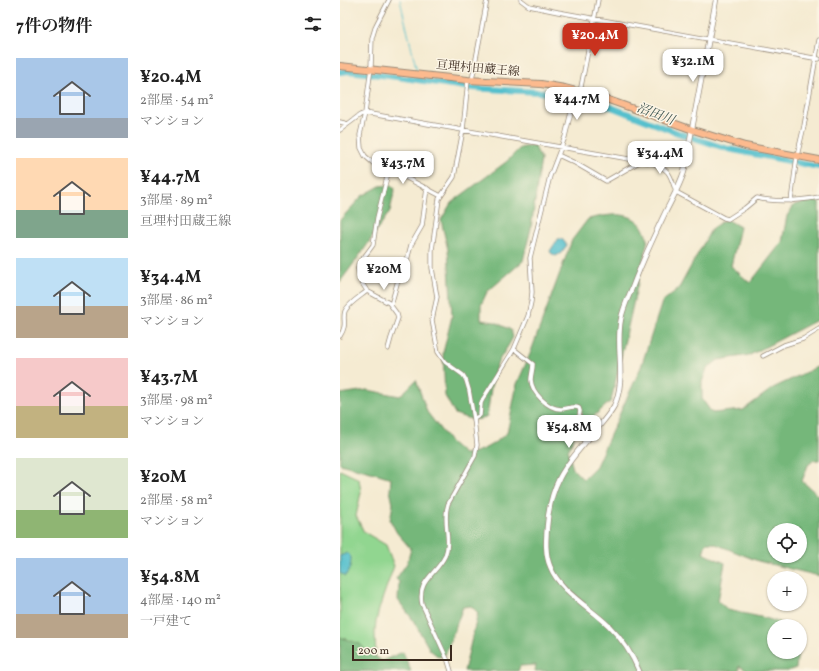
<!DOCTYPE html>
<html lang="ja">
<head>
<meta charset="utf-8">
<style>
	body { margin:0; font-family:Vollkorn,"Noto Serif JP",serif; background:#f6f6f6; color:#222; height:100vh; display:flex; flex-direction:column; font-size:15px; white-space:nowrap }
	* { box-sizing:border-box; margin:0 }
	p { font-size:13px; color:#767676 }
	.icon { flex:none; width:22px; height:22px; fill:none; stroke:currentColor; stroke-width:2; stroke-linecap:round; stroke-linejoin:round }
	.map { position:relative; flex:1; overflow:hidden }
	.drawer { display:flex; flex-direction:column; background:#fff; width:340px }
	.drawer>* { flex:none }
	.controls { position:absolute; left:427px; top:523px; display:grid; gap:8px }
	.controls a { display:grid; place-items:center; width:40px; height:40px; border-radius:50%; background:#fff; box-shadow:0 1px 3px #0004; font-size:20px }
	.scale { position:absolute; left:12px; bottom:10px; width:100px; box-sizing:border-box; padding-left:4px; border:2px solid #3b2a1e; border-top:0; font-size:11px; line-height:14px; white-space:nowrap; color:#3b2a1e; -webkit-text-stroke:3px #fcf5e5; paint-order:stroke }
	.price { position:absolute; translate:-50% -34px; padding:0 9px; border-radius:8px; background:#fff; color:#222; font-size:13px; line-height:26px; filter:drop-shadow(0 1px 2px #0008) }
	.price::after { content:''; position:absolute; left:50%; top:24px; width:12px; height:9px; margin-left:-6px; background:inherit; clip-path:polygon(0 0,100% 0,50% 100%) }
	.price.active { background:#c8321e; color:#fff }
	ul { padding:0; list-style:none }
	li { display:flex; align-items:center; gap:12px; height:100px; padding:0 16px }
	li span { display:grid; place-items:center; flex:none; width:112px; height:80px; border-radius:0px; color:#555 }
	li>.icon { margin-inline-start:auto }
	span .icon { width:48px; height:48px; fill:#fffc; stroke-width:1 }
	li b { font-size:17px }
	h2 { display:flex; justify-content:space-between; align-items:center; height:48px; padding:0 16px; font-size:17px }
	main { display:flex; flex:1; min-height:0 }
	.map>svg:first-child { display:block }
</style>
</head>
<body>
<main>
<section class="drawer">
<h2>7件の物件<svg class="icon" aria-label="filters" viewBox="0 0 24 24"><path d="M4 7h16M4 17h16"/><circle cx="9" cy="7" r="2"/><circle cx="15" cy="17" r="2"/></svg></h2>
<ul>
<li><span style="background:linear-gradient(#a9c7e8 75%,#9aa5b1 0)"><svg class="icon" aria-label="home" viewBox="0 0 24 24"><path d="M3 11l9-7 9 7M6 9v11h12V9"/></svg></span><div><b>¥20.4M</b><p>2部屋 · 54 m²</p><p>マンション</p></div></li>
<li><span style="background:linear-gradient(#ffd9b3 65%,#7fa58c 0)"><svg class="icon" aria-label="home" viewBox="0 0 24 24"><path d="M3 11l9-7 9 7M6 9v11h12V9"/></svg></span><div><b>¥44.7M</b><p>3部屋 · 89 m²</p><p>亘理村田蔵王線</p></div></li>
<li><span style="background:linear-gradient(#bfe0f5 60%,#b9a48a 0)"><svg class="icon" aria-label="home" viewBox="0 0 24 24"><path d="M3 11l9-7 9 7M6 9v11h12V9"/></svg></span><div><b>¥34.4M</b><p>3部屋 · 86 m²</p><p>マンション</p></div></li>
<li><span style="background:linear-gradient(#f6c9c9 60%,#c2b280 0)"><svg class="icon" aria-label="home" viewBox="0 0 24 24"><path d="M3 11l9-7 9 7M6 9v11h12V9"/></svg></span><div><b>¥43.7M</b><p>3部屋 · 98 m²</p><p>マンション</p></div></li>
<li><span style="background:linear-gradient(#dfe7d0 65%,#8fb573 0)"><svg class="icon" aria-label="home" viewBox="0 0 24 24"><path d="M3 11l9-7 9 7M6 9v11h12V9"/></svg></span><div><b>¥20M</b><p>2部屋 · 58 m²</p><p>マンション</p></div></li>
<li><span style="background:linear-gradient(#a9c7e8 70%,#b9a48a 0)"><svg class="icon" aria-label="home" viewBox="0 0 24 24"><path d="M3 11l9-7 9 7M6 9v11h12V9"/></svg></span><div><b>¥54.8M</b><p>4部屋 · 140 m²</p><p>一戸建て</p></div></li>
</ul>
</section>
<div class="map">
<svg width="479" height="671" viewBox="0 0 479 671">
	<rect width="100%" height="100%" fill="#fcf5e5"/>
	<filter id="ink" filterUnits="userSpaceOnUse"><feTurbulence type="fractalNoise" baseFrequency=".025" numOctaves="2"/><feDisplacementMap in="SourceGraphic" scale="8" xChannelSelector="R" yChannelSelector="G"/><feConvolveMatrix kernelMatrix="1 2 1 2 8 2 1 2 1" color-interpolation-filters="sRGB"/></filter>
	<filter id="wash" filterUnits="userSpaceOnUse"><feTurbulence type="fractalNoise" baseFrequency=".012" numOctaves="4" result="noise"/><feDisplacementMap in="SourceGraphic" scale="16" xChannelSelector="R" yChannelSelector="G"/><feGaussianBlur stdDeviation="0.9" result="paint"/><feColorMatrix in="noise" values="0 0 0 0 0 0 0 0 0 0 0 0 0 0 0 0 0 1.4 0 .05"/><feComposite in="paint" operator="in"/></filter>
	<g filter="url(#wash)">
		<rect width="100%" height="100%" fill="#f5ebd2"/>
		<path fill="#91d690" stroke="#668057" d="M 0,470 L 19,479 L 21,492 L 16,516 L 24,532 L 46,545 L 54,566 C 48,584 36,612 35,630 C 35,644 37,657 34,671 L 0,671 Z"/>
		<path fill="#74b77a" stroke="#58704c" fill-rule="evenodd" d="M 194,145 L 201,159 L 191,228 L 183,261 L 147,292 L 141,305 L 141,320 L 155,322 L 171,330 L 173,337 C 169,346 162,354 157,364 C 151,378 150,400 147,416 C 136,423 127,418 115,414 L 105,396 L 103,353 L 112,316 L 108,250 L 101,220 L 111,203 L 166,162 L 180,148 Z
			M 49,185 L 55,188 L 50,211 L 25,248 L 0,282 L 0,220 L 22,196 L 40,186 Z
			M 472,200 L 479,202 L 479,319 L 410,355 L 378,360 L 367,369 L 362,382 L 362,399 L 372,413 L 403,410 L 433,388 L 479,366 L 479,460 L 474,460 L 468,465 L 462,481 L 479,496 L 479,576 L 418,561 L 373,543 L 366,543 L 363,553 L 385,563 L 378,601 L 388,610 L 425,618 L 452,626 L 434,626 L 434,652 L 458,652 L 456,668 L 447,671 L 408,671 L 399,666 L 399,671 L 195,671 L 196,665 L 180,666 L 178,671 L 124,671 L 138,613 L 131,606 L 123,607 L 105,655 L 99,657 L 90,650 L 73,620 L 58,600 L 59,582 L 56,579 L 67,563 L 71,549 L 57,533 L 50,520 L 53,504 L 50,490 L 51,478 C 34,472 17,469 0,464 L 0,394 L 27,390 L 60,396 L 76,380 L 87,412 L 110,442 L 124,454 C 143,452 152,445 167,433 L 177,384 L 190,354 L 232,240 L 248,219 C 264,216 285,210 298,222 C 303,225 305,234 308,239 L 271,401 L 236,432 L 228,451 L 233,469 L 243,479 L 256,466 L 301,367 L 322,302 L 339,288 L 372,228 L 386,219 L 400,227 L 391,266 L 410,283 L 442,242 L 447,216 L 454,205 ZM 434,530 L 460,530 L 460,556 L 434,556 Z
			M 0,637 L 20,644 L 27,651 L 42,661 L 63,652 L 71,671 L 0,671 Z"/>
		<path fill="#54c0cd" stroke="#487576" d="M 218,239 L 222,239 L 227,245 L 221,253 L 216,256 L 211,253 L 210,251 Z
			M 7,553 L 11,557 C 11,565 10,570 5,576 L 0,573 L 0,556 Z"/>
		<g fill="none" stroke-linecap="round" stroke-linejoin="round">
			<path stroke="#54c0cd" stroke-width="1" d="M 60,0 L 77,71
				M 78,76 L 79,80"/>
			<path stroke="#54c0cd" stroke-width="6" d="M 0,72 L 9,71 L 57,77 L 132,88 L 200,92 L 239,99 L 271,107 L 338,133 L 388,149 L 479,167"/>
		</g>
	</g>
	<g filter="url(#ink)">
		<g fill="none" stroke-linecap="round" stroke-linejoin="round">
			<defs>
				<path id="minor" d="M 49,0 L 36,25 L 32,38 L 31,68 L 25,113 L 20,135 L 21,148 L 25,156 L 41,170 L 59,174 L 101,196
					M 181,0 L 189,6 L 218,12 L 479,59
					M 132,80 L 147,0
					M 240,92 L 258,0
					M 0,122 L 8,124
					M 0,130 L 20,115 L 25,113 L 312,163 C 331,170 330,175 336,192 L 384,218 L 388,219 L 405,208 L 417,198 C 438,203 458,201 479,197
					M 218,155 L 235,163 L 266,181 L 301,161
					M 44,170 L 47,177 L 37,218 L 33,245 L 19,264 L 18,269 L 22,283 L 27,291 L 49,303 L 57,314 L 58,318 L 51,338 L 48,349
					M 451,201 L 457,156 L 464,126 L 479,40
					M 51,305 L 58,280 L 65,268 L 71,245 L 82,226 L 87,188
					M 0,336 C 8,324 2,320 5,311 C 9,303 21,296 27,291
					M 174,349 L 193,364 C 193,370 191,375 191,380 C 192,393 208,409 221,409 C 227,409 233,405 239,408 L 240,411 L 238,424 L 239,429 L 244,436 L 244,443
					M 423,356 L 444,345 L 463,339 L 479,329
					M 134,419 L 140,415 L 141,403 L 143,399 L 174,349 L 188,316 L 191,302 L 192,292 L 190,258 L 210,176 L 225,137 L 236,91
					M 111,671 L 108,661 L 82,604 C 77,580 96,575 105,556 C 112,539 102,522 108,504 L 135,456 L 137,445 L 134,419 L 129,390 L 126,380 L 123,375 L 105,362 L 98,352 L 92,320 L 97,297 L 92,268 L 92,250 L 99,199 L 114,177 L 123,130 L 128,80"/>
				<path id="tertiary" d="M 299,671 C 292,654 282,639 269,626 C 251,608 219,591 210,566 C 205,554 206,540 207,527 C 210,486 223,467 250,437 C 258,427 268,417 274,406 C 287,379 275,347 281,319 C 283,308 288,298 292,288 C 302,262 313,238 325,213 C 332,199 339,187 344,172 L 376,0"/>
				<path id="primary" d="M 0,66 L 128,80 L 201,84 L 225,88 L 263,98 L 353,130 L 405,146 L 479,160"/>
			</defs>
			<use href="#minor" stroke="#988a78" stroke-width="5"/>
			<use href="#tertiary" stroke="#988a78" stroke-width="6"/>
			<use href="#primary" stroke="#988a78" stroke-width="8"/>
			<use href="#minor" stroke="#fff" stroke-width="3.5"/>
			<use href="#tertiary" stroke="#fff" stroke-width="4.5"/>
			<use href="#primary" stroke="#fcba8e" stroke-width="6"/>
		</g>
	</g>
	<g text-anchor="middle" stroke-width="3" stroke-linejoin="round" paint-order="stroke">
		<g font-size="12" fill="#3b2a1e" stroke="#fcf5e5">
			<text transform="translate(138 68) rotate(5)" y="4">亘理村田蔵王線</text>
		</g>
		<g font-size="13" font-style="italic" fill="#425753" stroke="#fcf5e5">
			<text transform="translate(316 113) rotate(21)" y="5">沼田川</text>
		</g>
	</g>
</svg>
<div class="controls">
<a><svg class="icon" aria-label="locate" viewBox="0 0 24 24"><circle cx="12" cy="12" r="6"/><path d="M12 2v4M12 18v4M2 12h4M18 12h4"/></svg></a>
<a>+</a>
<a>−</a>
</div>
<div class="scale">200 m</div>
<b class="price active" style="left:255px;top:57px">¥20.4M</b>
<b class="price" style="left:353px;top:83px">¥32.1M</b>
<b class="price" style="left:237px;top:121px">¥44.7M</b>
<b class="price" style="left:320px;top:175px">¥34.4M</b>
<b class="price" style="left:63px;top:185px">¥43.7M</b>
<b class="price" style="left:44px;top:291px">¥20M</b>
<b class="price" style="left:229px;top:449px">¥54.8M</b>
</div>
</main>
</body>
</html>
